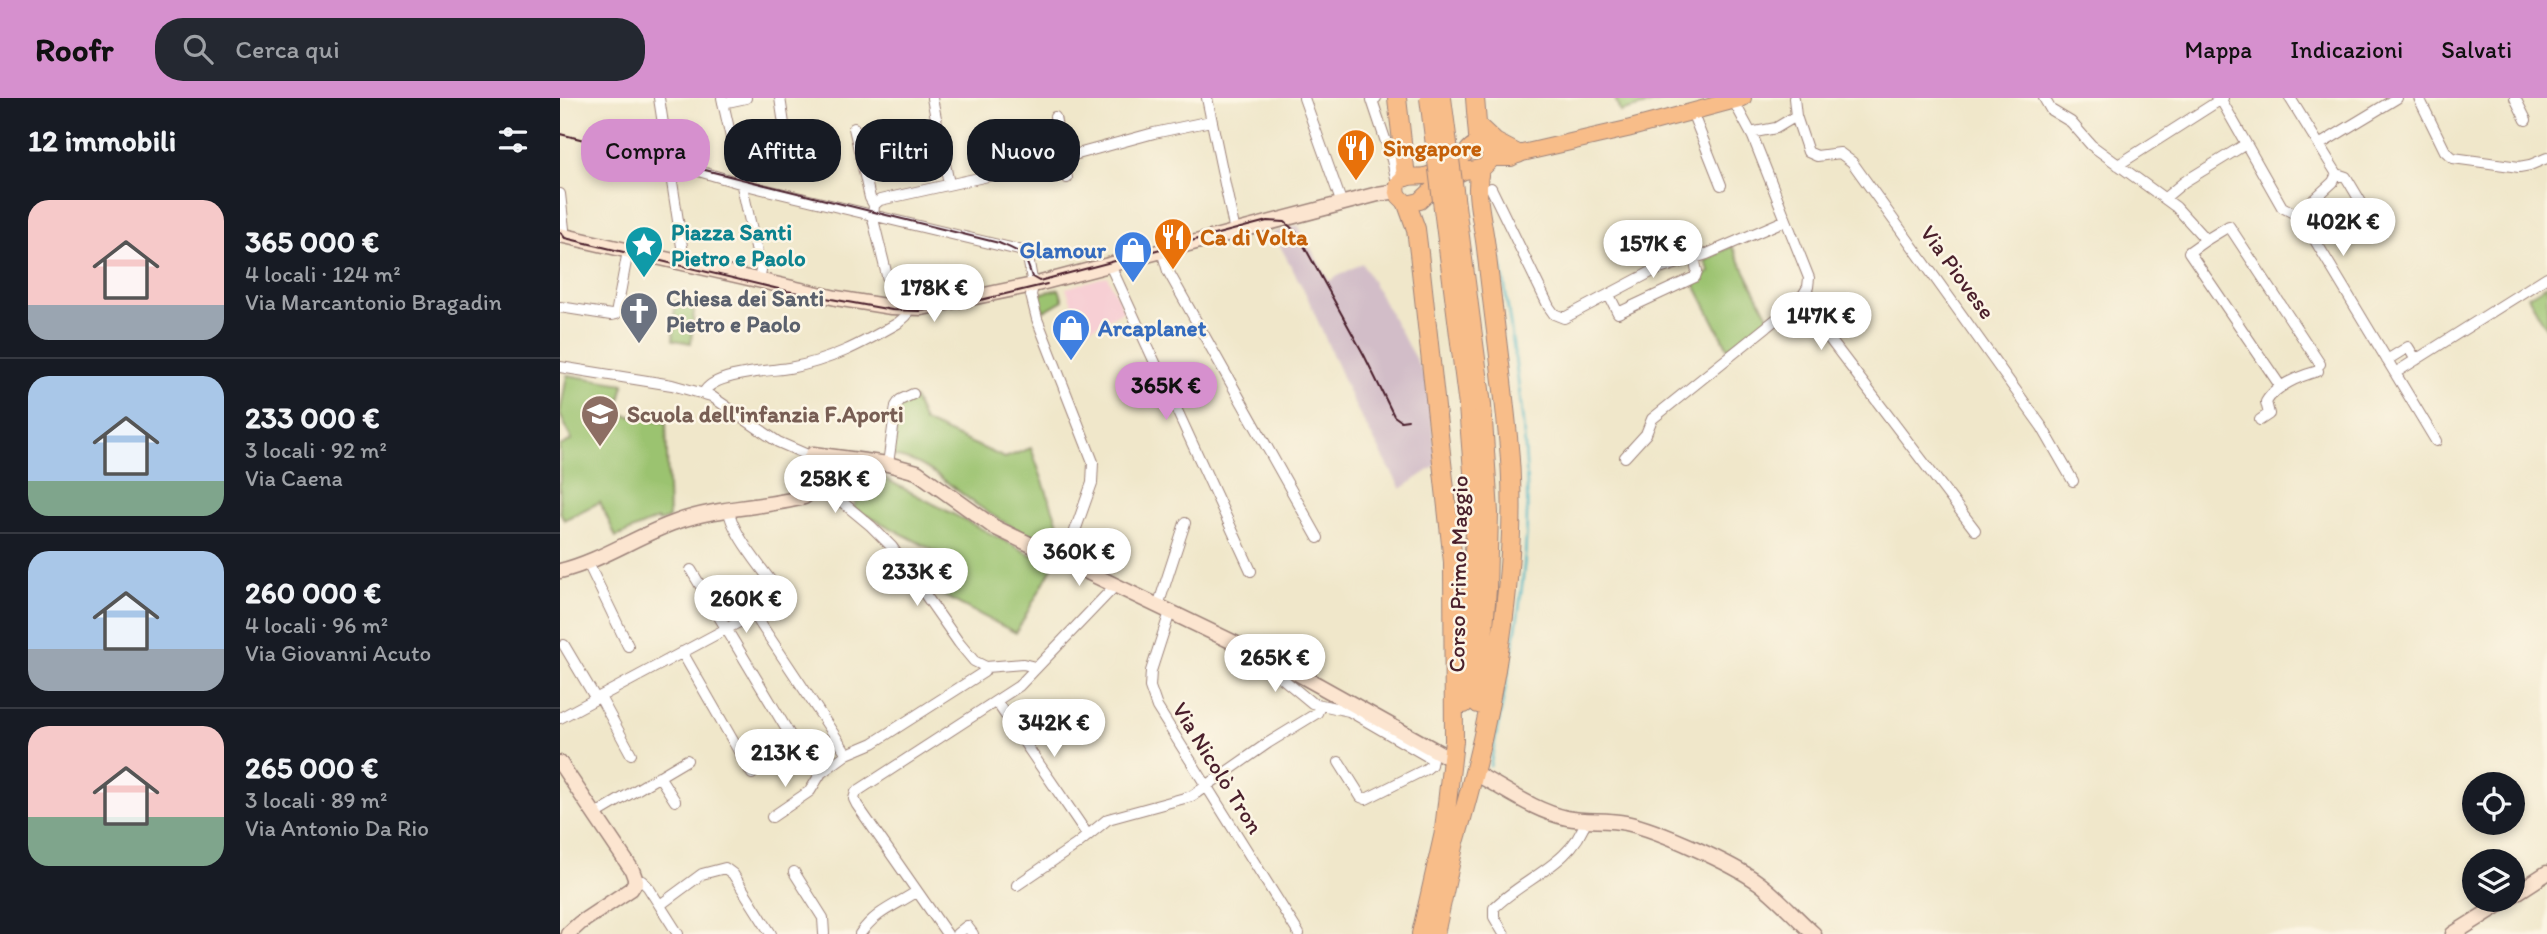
<!DOCTYPE html>
<html lang="it">
<head>
<meta charset="utf-8">
<style>
	body { margin:0; font-family:Itim,sans-serif; background:#242831; color:#f1f3f6; height:100vh; display:flex; flex-direction:column; font-size:26px; white-space:nowrap }
	* { box-sizing:border-box; margin:0 }
	p { font-size:23px; color:#9ea1a6 }
	.icon { flex:none; width:38px; height:38px; fill:none; stroke:currentColor; stroke-width:2; stroke-linecap:round; stroke-linejoin:round }
	.map { position:relative; flex:1; overflow:hidden }
	.sheet { display:flex; flex-direction:column; background:#171b24; width:560px }
	.sheet>* { flex:none }
	.hud { position:absolute; left:21px; top:21px; width:665px; height:63px; display:flex; gap:14px }
	.fabs { position:absolute; left:1902px; top:674px; display:grid; gap:14px }
	.fabs a { display:grid; place-items:center; width:63px; height:63px; border-radius:50%; background:#171b24; box-shadow:0 4px 10px #0003; font-size:35px }
	.price { position:absolute; translate:-50% -60px; padding:0 16px; border-radius:24px; background:#fff; color:#222; font-size:23px; line-height:46px; filter:drop-shadow(0 2px 4px #0008) }
	.price::after { content:''; position:absolute; left:50%; top:42px; width:21px; height:16px; margin-left:-10px; background:inherit; clip-path:polygon(0 0,100% 0,50% 100%) }
	.price.on { background:#d690ce; color:#111 }
	ul { padding:0; list-style:none }
	li { display:flex; align-items:center; gap:21px; height:175px; padding:0 28px }
	li+li { border-top:2px solid #363941 }
	li span { display:grid; place-items:center; flex:none; width:196px; height:140px; border-radius:21px; color:#555 }
	li>.icon { margin-inline-start:auto }
	span .icon { width:84px; height:84px; fill:#fffc; stroke-width:1 }
	li b { font-size:30px }
	h2 { display:flex; justify-content:space-between; align-items:center; height:84px; padding:0 28px; font-size:30px }
	.chip { padding:0 24px; border-radius:28px; background:#171b24; box-shadow:0 4px 10px #0003; font-size:24px; line-height:63px }
	.chip.on { background:#d690ce; color:#111 }
	header { display:flex; align-items:center; gap:42px; box-sizing:border-box; height:98px; padding:0 35px; background:#d690ce; color:#111 }
	header strong { font-size:33px }
	nav { display:flex; gap:38px; margin-inline-start:auto; font-size:24px }
	.search { width:490px; height:63px; background:#242831; display:flex; align-items:center; gap:18px; box-sizing:border-box; padding:0 24px; border-radius:28px; color:#9ea1a6; font-size:26px }
	main { display:flex; flex:1; min-height:0 }
	.map>svg:first-child { display:block }
</style>
</head>
<body>
<header>
<strong>Roofr</strong>
<div class="search"><svg class="icon" aria-label="search" viewBox="0 0 24 24"><circle cx="10" cy="10" r="6"/><path d="M15 15l6 6"/></svg>Cerca qui</div>
<nav><a>Mappa</a><a>Indicazioni</a><a>Salvati</a></nav>
</header>
<main>
<section class="sheet">
<h2>12 immobili<svg class="icon" aria-label="filters" viewBox="0 0 24 24"><path d="M4 7h16M4 17h16"/><circle cx="9" cy="7" r="2"/><circle cx="15" cy="17" r="2"/></svg></h2>
<ul>
<li><span style="background:linear-gradient(#f6c9c9 75%,#9aa5b1 0)"><svg class="icon" aria-label="home" viewBox="0 0 24 24"><path d="M3 11l9-7 9 7M6 9v11h12V9"/></svg></span><div><b>365 000 €</b><p>4 locali · 124 m²</p><p>Via Marcantonio Bragadin</p></div></li>
<li><span style="background:linear-gradient(#a9c7e8 75%,#7fa58c 0)"><svg class="icon" aria-label="home" viewBox="0 0 24 24"><path d="M3 11l9-7 9 7M6 9v11h12V9"/></svg></span><div><b>233 000 €</b><p>3 locali · 92 m²</p><p>Via Caena</p></div></li>
<li><span style="background:linear-gradient(#a9c7e8 70%,#9aa5b1 0)"><svg class="icon" aria-label="home" viewBox="0 0 24 24"><path d="M3 11l9-7 9 7M6 9v11h12V9"/></svg></span><div><b>260 000 €</b><p>4 locali · 96 m²</p><p>Via Giovanni Acuto</p></div></li>
<li><span style="background:linear-gradient(#f6c9c9 65%,#7fa58c 0)"><svg class="icon" aria-label="home" viewBox="0 0 24 24"><path d="M3 11l9-7 9 7M6 9v11h12V9"/></svg></span><div><b>265 000 €</b><p>3 locali · 89 m²</p><p>Via Antonio Da Rio</p></div></li>
</ul>
</section>
<div class="map">
<svg width="1987" height="836" viewBox="0 0 1987 836">
	<rect width="100%" height="100%" fill="#fcf5e5"/>
	<filter id="ink" filterUnits="userSpaceOnUse"><feTurbulence type="fractalNoise" baseFrequency=".0143" numOctaves="2"/><feDisplacementMap in="SourceGraphic" scale="14" xChannelSelector="R" yChannelSelector="G"/><feConvolveMatrix kernelMatrix="1 2 1 2 8 2 1 2 1" color-interpolation-filters="sRGB"/></filter>
	<filter id="wash" filterUnits="userSpaceOnUse"><feTurbulence type="fractalNoise" baseFrequency=".00686" numOctaves="4" result="noise"/><feDisplacementMap in="SourceGraphic" scale="28" xChannelSelector="R" yChannelSelector="G"/><feGaussianBlur stdDeviation="1.57" result="paint"/><feColorMatrix in="noise" values="0 0 0 0 0 0 0 0 0 0 0 0 0 0 0 0 0 1.4 0 .05"/><feComposite in="paint" operator="in"/></filter>
	<g filter="url(#wash)">
		<rect width="100%" height="100%" fill="#f0e7ca"/>
		<path fill="#f7cfd4" d="M 547,178 L 564,213 L 523,234 L 506,190 Z"/>
		<path fill="#d2bdc8" d="M 738,127 L 769,183 L 802,165 L 867,282 L 877,367 L 841,391 L 794,306 L 746,196 L 713,135 Z"/>
		<path fill="#9bc36f" stroke="#72714d" stroke-width="2" d="M 1055,0 L 1112,0 L 1060,14 Z
			M 1172,148 L 1209,220 L 1168,251 L 1133,183 L 1150,174 L 1145,163 Z
			M 1987,187 L 1987,231 L 1968,198 Z
			M 499,191 L 503,202 L 484,213 L 478,196 Z
			M 115,202 L 135,203 L 131,245 L 113,242 Z
			M 7,277 L 64,286 L 54,331 L 58,316 L 106,324 L 109,420 L 99,424 L 97,421 L 56,439 L 40,404 L 4,422 L 0,413 L 0,348 L 12,342 L 0,316 Z
			M 354,300 L 364,324 L 445,360 L 471,350 L 504,442 L 500,449 L 496,451 C 471,438 443,426 420,409 C 390,389 369,363 332,358 L 339,309 L 343,303 Z
			M 312,374 L 493,468 L 456,535 L 370,491 L 386,459 L 293,410 Z"/>
		<g fill="none" stroke-linecap="round" stroke-linejoin="round">
			<path stroke="#46b4c2" stroke-width="2.5" d="M 930,668 C 948,576 970,482 967,388 C 965,313 951,236 941,161"/>
		</g>
	</g>
	<g filter="url(#ink)">
		<g fill="none" stroke-linecap="round" stroke-linejoin="round">
			<defs>
				<path id="street" d="M 99,0 L 123,155 L 121,165
					M 162,0 L 201,172 L 199,182
					M 220,0 L 226,39
					M 372,0 L 389,86
					M 647,0 L 675,134
					M 744,0 L 782,106
					M 816,0 L 812,2 L 832,62 L 838,89
					M 1172,0 L 1193,39 L 1249,180 L 1248,189 L 1240,202 L 1415,432
					M 1234,0 L 1236,18 L 1248,54 L 1257,58 L 1280,55 L 1292,64 L 1482,329 L 1513,383
					M 1484,0 L 1491,12 L 1511,24 L 1531,47 L 1616,109 L 1646,142 L 1629,154 L 1721,289
					M 1660,0 L 1722,109 L 1741,119 L 1876,343
					M 1730,0 L 1777,76 L 1773,84 L 1737,117
					M 1859,0 L 1885,53 L 1893,60 L 1959,69 L 1970,67 L 1987,60
					M 1955,0 L 1966,22
					M 163,5 L 186,0
					M 1132,14 L 1161,87
					M 495,19 L 503,60 L 594,35 L 651,23
					M 294,30 L 310,100 L 314,107 L 313,121 L 332,198 L 331,209
					M 1193,39 L 1195,34 L 1216,30 L 1236,18
					M 34,47 L 111,65 L 190,88 L 467,154 L 473,187 L 471,197 L 477,221 L 533,364 L 532,385 L 504,464
					M 1759,47 L 1837,0
					M 503,60 L 507,80
					M 1558,67 L 1663,0
					M 1777,76 L 1786,79 L 1817,131
					M 931,90 L 989,209 L 994,216 L 1004,220 L 1093,173 L 1147,156 L 1226,122
					M 0,96 L 4,131 L 0,140
					M 1605,100 L 1624,84 L 1686,46
					M 314,107 L 320,102 L 428,78
					M 1646,142 L 1669,128 L 1760,266
					M 602,153 L 608,173 L 758,440
					M 550,167 L 691,473
					M 1049,197 L 1058,215 L 1135,179 L 1137,173 L 1134,160
					M 0,209 L 51,217 L 56,216 L 68,153
					M 1827,262 L 1848,249 L 1856,262
					M 0,269 L 112,287 L 151,298 L 218,344 L 250,358
					M 1835,275 L 1987,179
					M 144,295 C 152,275 210,273 229,270 C 270,263 303,245 338,225 L 346,218 L 348,210
					M 1700,322 L 1709,316 L 1706,304 C 1715,288 1740,278 1758,273
					M 1065,359 L 1086,336 L 1092,321 L 1240,202
					M 328,366 L 336,308 L 340,302 L 353,296
					M 253,387 L 264,389 L 311,428 L 332,449 L 399,545 L 414,563 L 426,569
					M 27,463 L 68,548
					M 131,472 L 236,647
					M 598,508 L 625,425
					M 610,514 L 591,573 L 590,589 L 597,609 L 739,836
					M 194,516 L 287,656
					M 4,547 L 36,601
					M 122,554 L 192,676
					M 712,563 L 711,571 L 752,605 L 789,613 L 872,661 L 871,667 L 866,671 L 806,701 L 801,699 L 779,664
					M 40,599 L 71,656
					M 436,603 L 527,736
					M 0,620 L 194,516 L 210,504 L 215,497 L 217,491 C 203,472 172,435 169,413
					M 99,678 L 115,703
					M 34,717 L 127,662
					M 212,719 L 250,693 L 261,675 L 287,656 L 313,645 L 424,574 L 426,569 L 463,566 L 475,569
					M 234,774 L 263,820 L 264,836
					M 76,783 L 82,783 L 88,789 L 118,836
					M 457,787 L 516,747 L 548,721 L 632,698 L 708,645 L 757,615 L 760,608
					M 100,807 L 142,776 L 165,770 L 173,776 L 211,836
					M 300,836 C 316,813 335,808 356,794
					M 387,836 L 297,707 L 294,701 L 296,694 L 459,588 L 555,488
					M 397,836 L 407,828 L 413,836
					M 944,836 L 934,819 L 934,810 C 962,781 1013,766 1026,722"/>
				<path id="secondary" d="M 0,137 L 276,200 L 331,209 L 362,210 L 473,187 L 818,96 L 837,93
					M 0,473 C 41,463 76,438 116,424 C 157,409 202,410 244,399 C 262,388 242,370 253,356 L 328,366 L 357,374 L 434,429 L 733,573 L 889,660
					M 0,665 L 72,772 L 76,783 L 71,791 L 20,825 L 8,836
					M 920,678 C 948,693 975,713 1007,720 C 1026,724 1047,721 1066,725 C 1098,732 1172,765 1199,785 C 1219,800 1235,819 1254,836
					M 1953,797 L 1987,775
					M 1893,836 L 1947,802"/>
				<path id="primary" d="M 919,45 L 930,52 L 930,63 L 923,70 L 904,73 L 877,87 L 860,103 L 847,106 L 839,98 C 837,93 836,87 841,83 C 848,75 859,81 868,77 C 877,74 890,69 898,63 C 907,56 908,48 919,45 Z
					M 931,60 L 951,60 L 958,56 L 1067,31 L 1183,0"/>
				<path id="highway" d="M 837,0 L 846,79
					M 915,0 L 918,38
					M 917,27 L 935,44 L 958,56
					M 847,106 L 856,131 L 859,155 L 893,464 L 894,643 L 883,741
					M 904,606 L 910,538 L 916,413 L 908,308
					M 918,606 L 927,491 L 929,415 L 922,307
					M 896,741 C 932,619 962,466 948,339 C 942,276 933,213 926,150 C 923,123 914,97 920,71
					M 861,836 L 885,730
					M 875,836 L 898,730"/>
			</defs>
			<use href="#street" stroke="#9d837a" stroke-width="12"/>
			<use href="#secondary" stroke="#9d837a" stroke-width="17"/>
			<use href="#primary" stroke="#9d837a" stroke-width="18"/>
			<use href="#highway" stroke="#9d837a" stroke-width="20"/>
			<use href="#street" stroke="#fff" stroke-width="10"/>
			<use href="#secondary" stroke="#fce5d0" stroke-width="14"/>
			<use href="#primary" stroke="#f8bd89" stroke-width="16"/>
			<use href="#highway" stroke="#f8bd89" stroke-width="18"/>
			<path stroke="#4a1f2b" stroke-width="2" d="M 0,36 L 439,145 C 465,156 464,154 472,179 L 479,183 L 707,123 L 725,124 L 737,135 L 804,257 L 834,318 L 841,323 L 848,322
				M 0,134 L 5,140 L 227,193 L 332,212 L 360,213 L 408,205 L 487,186"/>
			<defs>
				<path id="highway-bridge" d="M 869,0 L 908,308
					M 882,0 L 922,307"/>
			</defs>
			<use href="#highway-bridge" stroke="#9d837a" stroke-width="20" stroke-linecap="butt"/>
			<use href="#highway-bridge" stroke="#f8bd89" stroke-width="18"/>
		</g>
	</g>
	<defs>
		<symbol id="restaurant-pin" viewBox="-11 -11 22 30"><path d="M0 17L-7.5 6A9.5 9.5 0 1 1 7.5 6Z" fill="#e8710a" stroke="#fcf5e5"/><path d="M-5-6h1v4h1v-4h1v4h1v-4h1v5L-1.5 .5V6h-2V.5L-5-1ZM5-6V6H3V1.5H1.5Q1.5-4 5-6Z" fill="#fff"/></symbol>
		<symbol id="sight-pin" viewBox="-11 -11 22 30"><path d="M0 17L-7.5 6A9.5 9.5 0 1 1 7.5 6Z" fill="#0f9aa8" stroke="#fcf5e5"/><path d="M0-6L1.8-2.2L6-1.7L2.9 1.2L3.7 5.4L0 3.3L-3.7 5.4L-2.9 1.2L-6-1.7L-1.8-2.2Z" fill="#fff"/></symbol>
		<symbol id="shop-pin" viewBox="-11 -11 22 30"><path d="M0 17L-7.5 6A9.5 9.5 0 1 1 7.5 6Z" fill="#3f7fe0" stroke="#fcf5e5"/><path d="M-5-2.5h2.3a2.7 3.5 0 0 1 5.4 0H5L5.5 6h-11ZM-1.5-2.5h3a1.5 2.3 0 0 0-3 0Z" fill="#fff"/></symbol>
		<symbol id="church-pin" viewBox="-11 -11 22 30"><path d="M0 17L-7.5 6A9.5 9.5 0 1 1 7.5 6Z" fill="#6b7280" stroke="#fcf5e5"/><path d="M-1.2-6h2.4v3.5h3.3v2.4h-3.3V6h-2.4V-.1h-3.3v-2.4h3.3Z" fill="#fff"/></symbol>
		<symbol id="school-pin" viewBox="-11 -11 22 30"><path d="M0 17L-7.5 6A9.5 9.5 0 1 1 7.5 6Z" fill="#8d6e63" stroke="#fcf5e5"/><path d="M0-5L7-2L0 1L-7-2ZM-4 1L0 2.5L4 1V4Q0 6-4 4Z" fill="#fff"/></symbol>
	</defs>
	<g fill-rule="evenodd">
		<use href="#restaurant-pin" x="774" y="28" width="44" height="60"/>
		<use href="#restaurant-pin" x="591" y="117" width="44" height="60"/>
		<use href="#sight-pin" x="62" y="125" width="44" height="60"/>
		<use href="#shop-pin" x="551" y="130" width="44" height="60"/>
		<use href="#church-pin" x="57" y="191" width="44" height="60"/>
		<use href="#shop-pin" x="489" y="208" width="44" height="60"/>
		<use href="#school-pin" x="18" y="294" width="44" height="60"/>
	</g>
	<g text-anchor="middle" stroke-width="5" stroke-linejoin="round" paint-order="stroke">
		<g font-size="23" font-weight="bold" fill="#c56008" stroke="#fcf5e5" text-anchor="start">
			<text x="823" y="58">Singapore</text>
			<text x="640" y="147">Ca di Volta</text>
		</g>
		<g font-size="23" font-weight="bold" fill="#0d838f" stroke="#fcf5e5" text-anchor="start">
			<text x="111" y="142">Piazza Santi<tspan x="111" dy="26">Pietro e Paolo</tspan></text>
		</g>
		<g font-size="23" font-weight="bold" fill="#366cbe" stroke="#fcf5e5" text-anchor="end">
			<text x="546" y="160">Glamour</text>
			<text x="538" y="238" text-anchor="start">Arcaplanet</text>
		</g>
		<g font-size="23" fill="#4a1f2b" stroke="#fcf5e5">
			<text transform="translate(1398 174) rotate(54)" y="8">Via Piovese</text>
			<text transform="translate(898 476) rotate(-89)" y="8">Corso Primo Maggio</text>
			<text transform="translate(658 670) rotate(58)" y="8">Via Nicolò Tron</text>
		</g>
		<g font-size="23" font-weight="bold" fill="#5b616d" stroke="#fcf5e5" text-anchor="start">
			<text x="106" y="208">Chiesa dei Santi<tspan x="106" dy="26">Pietro e Paolo</tspan></text>
		</g>
		<g font-size="23" font-weight="bold" fill="#785e54" stroke="#fcf5e5" text-anchor="start">
			<text x="67" y="324">Scuola dell'infanzia F.Aporti</text>
		</g>
	</g>
</svg>
<div class="fabs">
<a><svg class="icon" aria-label="locate" viewBox="0 0 24 24"><circle cx="12" cy="12" r="6"/><path d="M12 2v4M12 18v4M2 12h4M18 12h4"/></svg></a>
<a><svg class="icon" aria-label="layers" viewBox="0 0 24 24"><path d="M12 4l9 5-9 5-9-5zM3 14l9 5 9-5"/></svg></a>
</div>
<b class="price" style="left:1783px;top:160px">402K €</b>
<b class="price" style="left:1093px;top:182px">157K €</b>
<b class="price" style="left:374px;top:226px">178K €</b>
<b class="price" style="left:1261px;top:254px">147K €</b>
<b class="price on" style="left:606px;top:324px">365K €</b>
<b class="price" style="left:275px;top:417px">258K €</b>
<b class="price" style="left:519px;top:490px">360K €</b>
<b class="price" style="left:357px;top:510px">233K €</b>
<b class="price" style="left:186px;top:537px">260K €</b>
<b class="price" style="left:715px;top:596px">265K €</b>
<b class="price" style="left:494px;top:661px">342K €</b>
<b class="price" style="left:225px;top:691px">213K €</b>
<div class="hud">
<a class="chip on">Compra</a>
<a class="chip">Affitta</a>
<a class="chip">Filtri</a>
<a class="chip">Nuovo</a>
</div>
</div>
</main>
</body>
</html>
